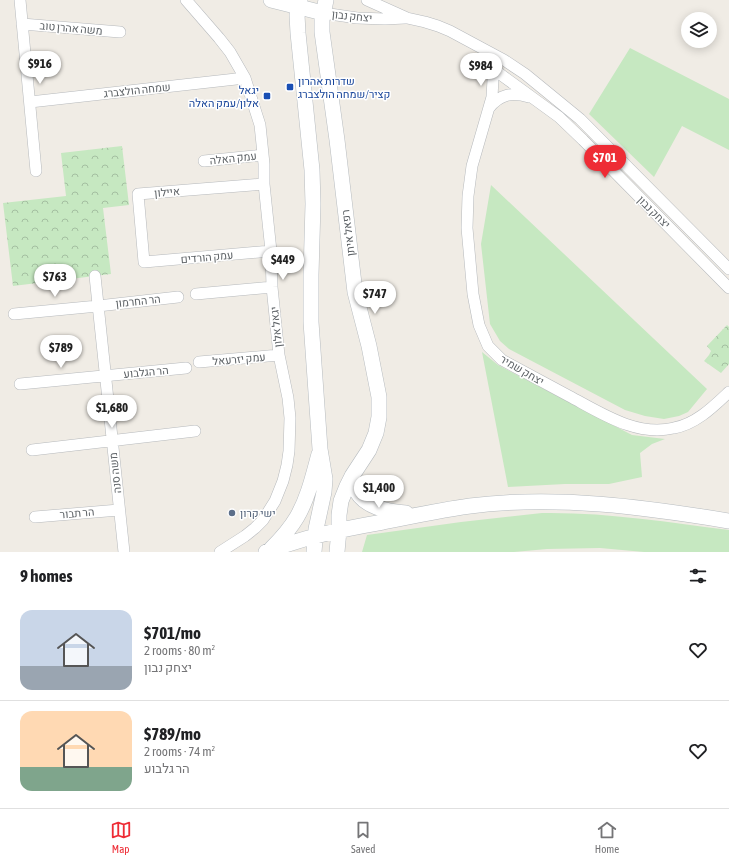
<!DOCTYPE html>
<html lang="en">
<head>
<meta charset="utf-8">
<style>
	body { margin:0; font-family:"Asap Condensed",Heebo,sans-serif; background:#f2f2f2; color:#202124; height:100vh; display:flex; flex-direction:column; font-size:15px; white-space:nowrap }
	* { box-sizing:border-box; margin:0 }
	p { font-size:13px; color:#757577 }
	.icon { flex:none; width:22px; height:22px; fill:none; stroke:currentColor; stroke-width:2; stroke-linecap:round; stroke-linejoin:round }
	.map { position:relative; height:552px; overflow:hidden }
	.panel { display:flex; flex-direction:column; background:#fff; flex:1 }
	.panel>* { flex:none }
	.fabs { position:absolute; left:681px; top:12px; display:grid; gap:8px }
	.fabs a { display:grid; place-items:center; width:36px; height:36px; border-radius:50%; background:#fff; box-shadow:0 2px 10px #0003; font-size:20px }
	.price { position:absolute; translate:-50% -34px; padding:0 9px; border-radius:14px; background:#fff; color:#222; font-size:13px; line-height:26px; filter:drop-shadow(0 1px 2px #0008) }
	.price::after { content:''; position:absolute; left:50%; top:24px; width:12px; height:9px; margin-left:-6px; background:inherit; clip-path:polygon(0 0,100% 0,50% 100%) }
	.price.on { background:#ee2c35; color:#fff }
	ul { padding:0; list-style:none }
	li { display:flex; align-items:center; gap:12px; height:100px; padding:0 20px }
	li+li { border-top:1px solid #e0e0e0 }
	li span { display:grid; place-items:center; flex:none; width:112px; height:80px; border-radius:12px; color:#555 }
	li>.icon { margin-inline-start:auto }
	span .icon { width:48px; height:48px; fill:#fffc; stroke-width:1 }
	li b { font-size:17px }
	h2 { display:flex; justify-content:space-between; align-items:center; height:48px; padding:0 20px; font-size:17px }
	.dock { display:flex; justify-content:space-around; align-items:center; height:56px; border-top:1px solid #e0e0e0; background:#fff; font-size:11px; color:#757577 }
	.dock a { display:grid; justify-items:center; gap:2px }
	.dock .on { color:#ee2c35 }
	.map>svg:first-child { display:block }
</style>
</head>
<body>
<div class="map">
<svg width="729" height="552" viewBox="0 0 729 552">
	<defs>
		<pattern id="park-crowns" width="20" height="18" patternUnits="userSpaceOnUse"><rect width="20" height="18" fill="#c6e8c1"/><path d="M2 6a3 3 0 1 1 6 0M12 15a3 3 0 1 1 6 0" fill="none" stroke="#a4bfa1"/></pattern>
	</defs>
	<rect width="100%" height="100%" fill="#f0ece5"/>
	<path fill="#c6e8c1" d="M 630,48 L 729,99 L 729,150 L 682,126 L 654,177 L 589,114 Z
		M 491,185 L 707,389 L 688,412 L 679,416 L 664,419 L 645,416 L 625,410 L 509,349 L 500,341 L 490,324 L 481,244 Z
		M 482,352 L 498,365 L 632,435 L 665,439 L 652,444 L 640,453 L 642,477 L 609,484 L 565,484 L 508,487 Z
		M 542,513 C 605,512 667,522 729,530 L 729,552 L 644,552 L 600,548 L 547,549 L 514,552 L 362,552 L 367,535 L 461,522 Z"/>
	<path fill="url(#park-crowns)" d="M 122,146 L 129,205 L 103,208 L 111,274 L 13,286 L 3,203 L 66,196 L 61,153 Z
		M 727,325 L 729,327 L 729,364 L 721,373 L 704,361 L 709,355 L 711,351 L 707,346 Z"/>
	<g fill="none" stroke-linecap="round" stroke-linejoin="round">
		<defs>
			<path id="minor" d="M 20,0 L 36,171
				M 186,0 L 219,38 L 230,52 L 245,78 L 260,125 L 264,164 L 264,184 L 271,251 L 272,287 L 279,355 L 288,398 L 290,418 L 289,451 L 287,465 L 283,481 L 275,501 L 263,520 L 255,528 L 245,536 L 220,552
				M 367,0 L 407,18 L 425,22 L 438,26 L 450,31 L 504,60 L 525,74 L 580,119 L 729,269
				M 323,13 L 357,18 L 385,19 L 405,18
				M 22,24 L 120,32
				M 490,63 L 493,79 L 492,97 L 472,166 L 468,196 L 467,228 L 473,294 L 479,325 L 488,346 L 502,360 C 524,372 547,384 569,396 C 601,413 636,437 674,428 C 696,424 713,407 729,392
				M 490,63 L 500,74 L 559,117 L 583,140 L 729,288
				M 30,102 L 245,78
				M 489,108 C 500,94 512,92 529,97
				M 204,161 L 263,155
				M 264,184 L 138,194 L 144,262 L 271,251
				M 95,276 L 124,552
				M 196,294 L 272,287
				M 14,314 L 98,306 L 178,297
				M 199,362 L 279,355
				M 20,384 L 186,368
				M 32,450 L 195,431
				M 35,517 L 119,510"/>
			<path id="secondary" d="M 271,0 L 323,13
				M 300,0 L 297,15 L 298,33 L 312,170 L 313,204 L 311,275 L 311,322 L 320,449 L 325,479 L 324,492 L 316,529 L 314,552
				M 326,0 L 322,20 L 322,32 L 337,140 L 355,292 L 369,346 L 379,397 L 379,417 L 376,433 L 369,450 L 352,476 L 347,486 L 341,501 L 339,515 L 339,530 L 337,552
				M 352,476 C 353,480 353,484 355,488 C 362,507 389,512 406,513
				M 271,549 C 281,539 290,529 297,517 C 308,498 313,476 319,454
				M 266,552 C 304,537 343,529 383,522 C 412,516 441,510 470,506 C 556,495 644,507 729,521"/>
		</defs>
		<use href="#minor" stroke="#b6b9bc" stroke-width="12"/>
		<use href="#secondary" stroke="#b6bbbf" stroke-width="16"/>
		<use href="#minor" stroke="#fff" stroke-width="11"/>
		<use href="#secondary" stroke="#fff" stroke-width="15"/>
	</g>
	<g fill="#1a4fb4" stroke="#fff" stroke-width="1.5">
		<rect x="286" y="83" width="8" height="8" rx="2"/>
		<rect x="263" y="92" width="8" height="8" rx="2"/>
	</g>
	<circle fill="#5c6f8a" stroke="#fff" stroke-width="1.5" cx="232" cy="513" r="4"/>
	<g text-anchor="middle" stroke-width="3" stroke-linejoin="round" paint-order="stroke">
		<g font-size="11" fill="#5d6266" stroke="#fff">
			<text transform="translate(352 16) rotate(6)" y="4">יצחק נבון</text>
			<text transform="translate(71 28) rotate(5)" y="4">משה אהרן טוב</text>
			<text transform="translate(137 90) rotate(-6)" y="4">שמחה הולצברג</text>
			<text transform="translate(233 158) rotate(-6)" y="4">עמק האלה</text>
			<text transform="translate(167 192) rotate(-5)" y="4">איילון</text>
			<text transform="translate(654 212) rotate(45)" y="4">יצחק נבון</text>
			<text transform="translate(348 233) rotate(-97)" y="4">רפאל איתן</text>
			<text transform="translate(207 257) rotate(-5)" y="4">עמק הורדים</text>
			<text transform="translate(138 301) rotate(-6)" y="4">הר החרמון</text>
			<text transform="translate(276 327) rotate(-96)" y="4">יגאל אלון</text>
			<text transform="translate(239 359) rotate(-5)" y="4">עמק יזרעאל</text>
			<text transform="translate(522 370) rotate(30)" y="4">יצחק שמיר</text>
			<text transform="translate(146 372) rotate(-5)" y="4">הר הגלבוע</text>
			<text transform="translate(115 473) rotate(-96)" y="4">משה סנה</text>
			<text transform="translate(77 513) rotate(-5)" y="4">הר תבור</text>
		</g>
		<g font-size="11" fill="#164399" stroke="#fff" text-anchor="start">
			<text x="298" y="85">שדרות אהרון<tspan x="298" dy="13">קציר/שמחה הולצברג</tspan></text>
			<text x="259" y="94" text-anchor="end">יגאל<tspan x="259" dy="13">אלון/עמק האלה</tspan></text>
		</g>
		<g font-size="11" fill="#4e5e75" stroke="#fff" text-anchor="start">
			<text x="240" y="517">ישי קרון</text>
		</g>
	</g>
</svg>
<div class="fabs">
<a><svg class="icon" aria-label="layers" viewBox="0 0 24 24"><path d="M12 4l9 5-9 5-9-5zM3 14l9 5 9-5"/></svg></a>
</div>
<b class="price" style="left:40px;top:85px">$916</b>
<b class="price" style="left:481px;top:87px">$984</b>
<b class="price on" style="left:605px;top:179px">$701</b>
<b class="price" style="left:283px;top:281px">$449</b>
<b class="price" style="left:55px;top:298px">$763</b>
<b class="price" style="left:375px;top:315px">$747</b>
<b class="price" style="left:61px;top:369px">$789</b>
<b class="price" style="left:112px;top:429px">$1,680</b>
<b class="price" style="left:379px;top:509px">$1,400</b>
</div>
<section class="panel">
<h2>9 homes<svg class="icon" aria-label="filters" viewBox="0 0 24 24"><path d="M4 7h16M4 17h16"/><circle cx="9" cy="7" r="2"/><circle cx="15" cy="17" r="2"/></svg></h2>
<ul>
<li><span style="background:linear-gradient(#c9d6e8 70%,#9aa5b1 0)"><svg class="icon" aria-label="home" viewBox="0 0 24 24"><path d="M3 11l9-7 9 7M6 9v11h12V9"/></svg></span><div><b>$701/mo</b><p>2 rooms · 80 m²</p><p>יצחק נבון</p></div><svg class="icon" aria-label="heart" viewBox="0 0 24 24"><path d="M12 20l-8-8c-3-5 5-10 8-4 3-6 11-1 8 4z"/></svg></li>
<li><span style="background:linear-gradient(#ffd9b3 70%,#7fa58c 0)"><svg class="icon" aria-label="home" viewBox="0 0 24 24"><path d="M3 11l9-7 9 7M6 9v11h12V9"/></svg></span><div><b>$789/mo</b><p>2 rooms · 74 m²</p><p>הר גלבוע</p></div><svg class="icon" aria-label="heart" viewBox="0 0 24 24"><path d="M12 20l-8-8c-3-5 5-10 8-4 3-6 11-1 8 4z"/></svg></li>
</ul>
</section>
<nav class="dock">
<a class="on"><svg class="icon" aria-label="map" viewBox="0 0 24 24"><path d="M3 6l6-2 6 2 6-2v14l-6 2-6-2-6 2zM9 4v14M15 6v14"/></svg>Map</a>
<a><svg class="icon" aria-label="saved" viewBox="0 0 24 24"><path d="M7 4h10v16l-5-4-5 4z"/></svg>Saved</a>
<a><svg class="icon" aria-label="home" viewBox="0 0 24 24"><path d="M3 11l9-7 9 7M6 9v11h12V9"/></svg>Home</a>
</nav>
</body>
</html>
